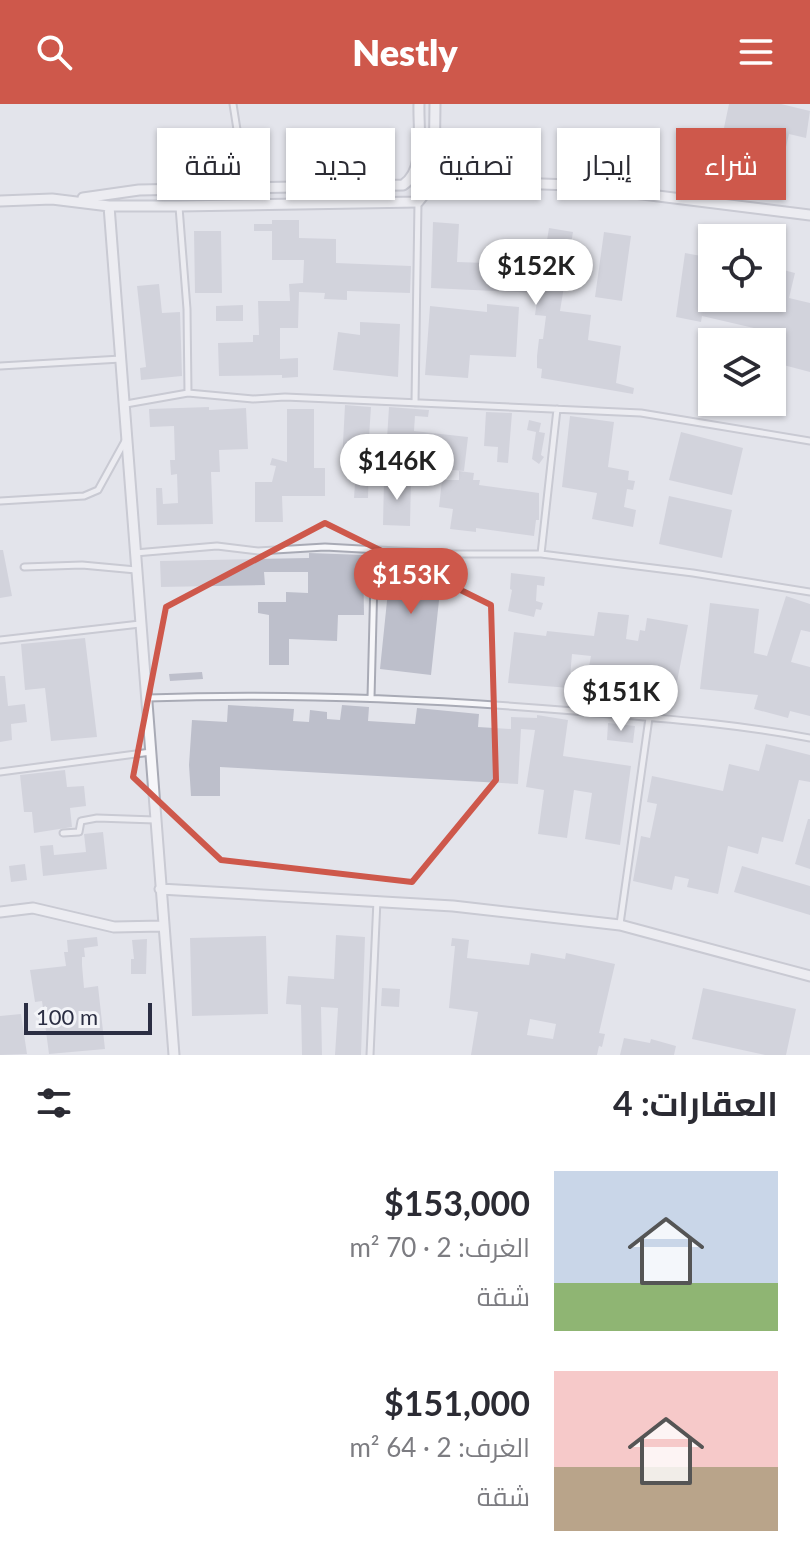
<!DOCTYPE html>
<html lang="ar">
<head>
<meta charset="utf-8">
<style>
	body { margin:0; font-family:Lato,Cairo,sans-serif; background:#f7f7f7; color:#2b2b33; direction:rtl; height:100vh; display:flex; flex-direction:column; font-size:30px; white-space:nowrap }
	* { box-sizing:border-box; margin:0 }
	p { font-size:26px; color:#7c7c81 }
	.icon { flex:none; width:44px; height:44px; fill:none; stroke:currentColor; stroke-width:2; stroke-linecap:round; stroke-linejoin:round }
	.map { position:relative; height:951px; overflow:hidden; direction:ltr }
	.details { display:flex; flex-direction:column; background:#fff; flex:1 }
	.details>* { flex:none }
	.banner { position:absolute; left:24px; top:24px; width:762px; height:72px; direction:rtl; display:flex; gap:16px }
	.fabs { position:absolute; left:698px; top:120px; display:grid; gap:16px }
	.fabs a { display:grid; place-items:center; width:88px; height:88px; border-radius:0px; background:#fff; box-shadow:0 2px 6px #0004; font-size:40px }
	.scale { position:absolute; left:24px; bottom:20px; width:128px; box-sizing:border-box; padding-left:8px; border:4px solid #2b2e43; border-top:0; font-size:22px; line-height:28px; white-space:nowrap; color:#2b2e43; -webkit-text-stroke:6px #f3f4f8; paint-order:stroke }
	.price { position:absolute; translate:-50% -68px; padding:0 18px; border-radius:28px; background:#fff; color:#222; font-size:26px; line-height:52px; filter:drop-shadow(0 2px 4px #0008) }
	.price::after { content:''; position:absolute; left:50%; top:48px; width:24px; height:18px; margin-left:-12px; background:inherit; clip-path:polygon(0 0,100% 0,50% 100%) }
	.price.active { background:#ce584b; color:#fff }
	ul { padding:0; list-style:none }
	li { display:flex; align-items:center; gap:24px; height:200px; padding:0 32px }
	li span { display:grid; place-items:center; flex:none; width:224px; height:160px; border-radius:0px; color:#555 }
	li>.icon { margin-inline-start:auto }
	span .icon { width:96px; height:96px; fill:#fffc; stroke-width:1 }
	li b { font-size:34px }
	h2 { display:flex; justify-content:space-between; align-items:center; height:96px; padding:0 32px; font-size:34px }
	.tag { padding:0 28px; border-radius:0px; background:#fff; box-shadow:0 2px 6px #0004; font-size:28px; line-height:72px }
	.tag.active { background:#ce584b; color:#fff }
	header { display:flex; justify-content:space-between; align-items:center; height:104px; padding:0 32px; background:#ce584b; color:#fff; font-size:36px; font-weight:800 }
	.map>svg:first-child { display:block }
</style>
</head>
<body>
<header><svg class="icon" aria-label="menu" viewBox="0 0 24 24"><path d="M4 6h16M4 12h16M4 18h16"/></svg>Nestly<svg class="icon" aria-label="search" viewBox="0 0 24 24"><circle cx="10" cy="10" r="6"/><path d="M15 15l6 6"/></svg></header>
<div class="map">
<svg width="810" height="951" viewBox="0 0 810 951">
	<rect width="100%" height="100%" fill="#e3e4eb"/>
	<path fill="#bdbfcb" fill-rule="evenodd" d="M 729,0 L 781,0 L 810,7 L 806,34 L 789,30 L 779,73 L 746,66 L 745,72 L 726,69 L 728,54 L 752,58 L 756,40 L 722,33 Z
		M 272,116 L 299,116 L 299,134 L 336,135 L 336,159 L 411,162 L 410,189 L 347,187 L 347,196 L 324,195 L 325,189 L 299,188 L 298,224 L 280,224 L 280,255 L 298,254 L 298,273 L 282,274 L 282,271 L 219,272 L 218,239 L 253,238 L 253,231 L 259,231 L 258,197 L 290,197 L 289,180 L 303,179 L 304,156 L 272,156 L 272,127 L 254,127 L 254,120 L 272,120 Z
		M 433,118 L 459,120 L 457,158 L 543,161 L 549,124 L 573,128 L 560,207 L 591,211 L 588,236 L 621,242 L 616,279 L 634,284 L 633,290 L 541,274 L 542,265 L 537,264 L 537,252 L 539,235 L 543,235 L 546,212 L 535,211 L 538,189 L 431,184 Z
		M 194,127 L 221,127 L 222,189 L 195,189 Z
		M 604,128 L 631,132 L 622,197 L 595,193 Z
		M 685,149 L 712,154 L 712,194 L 772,194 L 772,163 L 795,169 L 789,194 L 810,199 L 810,268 L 772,258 L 772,238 L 755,238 L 758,225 L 702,212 L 701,218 L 676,213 Z
		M 159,180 L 162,209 L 180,208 L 182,272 L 141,276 L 140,264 L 146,263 L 137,182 Z
		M 487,200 L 519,203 L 516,253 L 470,251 L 468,274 L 425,271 L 430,202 L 487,208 Z
		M 243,201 L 243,217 L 216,217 L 216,202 Z
		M 360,218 L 400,220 L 398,273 L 333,266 L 338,228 L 360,231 Z
		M 345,301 L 371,303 L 369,333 L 387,335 L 389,303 L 429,306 L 428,313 L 415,312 L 414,327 L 468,333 L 464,367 L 369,358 L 368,394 L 354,394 L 355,379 L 359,379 L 359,359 L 342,358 Z
		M 209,303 L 209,306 L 246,304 L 248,345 L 219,346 L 220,368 L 211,368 L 213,420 L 157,421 L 156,384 L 162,384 L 163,400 L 178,399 L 177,370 L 171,371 L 170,356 L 175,356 L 174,322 L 150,323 L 149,305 Z
		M 287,305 L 314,305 L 314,364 L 325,364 L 325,392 L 282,392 L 283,418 L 255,418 L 255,378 L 272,378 L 276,362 L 270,361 L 272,354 L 287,358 Z
		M 486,308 L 512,309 L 508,359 L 497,358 L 498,343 L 484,342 Z
		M 570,312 L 614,318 L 608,363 L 629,367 L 628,376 L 635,377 L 633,386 L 627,385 L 624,403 L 636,406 L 633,423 L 592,415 L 597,389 L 562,383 Z
		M 529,316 L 541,319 L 539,328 L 545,329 L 541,351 L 544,353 L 539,360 L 532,355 L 536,328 L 527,326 Z
		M 681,328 L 743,344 L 732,391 L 669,376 Z
		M 459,367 L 474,369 L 473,376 L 480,376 L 479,381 L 539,389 L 539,416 L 536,416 L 534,432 L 476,424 L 476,428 L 450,425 L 453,405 L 439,403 L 442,376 L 459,376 Z
		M 384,375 L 411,375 L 410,422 L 383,421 Z
		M 669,392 L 732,406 L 722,454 L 659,440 Z
		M 0,446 L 3,446 L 12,492 L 0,494 Z
		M 309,449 L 363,451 L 364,511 L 338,511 L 337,537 L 289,535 L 289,561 L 269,561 L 269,511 L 258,509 L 258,498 L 286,498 L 286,488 L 308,489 L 308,468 L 264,468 L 265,481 L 161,483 L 160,457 L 309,454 Z
		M 396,454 L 443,459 L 431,571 L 380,565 L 391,458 Z
		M 511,469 L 545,473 L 544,482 L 537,481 L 536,497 L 543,499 L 541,506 L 536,505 L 534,513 L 508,507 L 512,486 L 510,485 Z
		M 786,492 L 810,500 L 810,528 L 801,526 L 791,558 L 810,563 L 810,612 L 790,607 L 788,614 L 754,605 L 758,591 L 700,585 L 710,499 L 759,505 L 754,549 L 767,552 Z
		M 598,508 L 629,511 L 626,535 L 638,537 L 640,526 L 645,527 L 647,514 L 688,521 L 676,583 L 671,582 L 664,599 L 641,589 L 646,578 L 640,576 L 641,570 L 625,567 L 621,589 L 585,583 L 591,552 L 572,550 L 569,584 L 508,579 L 514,528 L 546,532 L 547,527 L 594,532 Z
		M 85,534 L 97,633 L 51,637 L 45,584 L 25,586 L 21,540 Z
		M 202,568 L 203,575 L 170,577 L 169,570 Z
		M 0,572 L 5,572 L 8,602 L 25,600 L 27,618 L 11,620 L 12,636 L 0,638 Z
		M 228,601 L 294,605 L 293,617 L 309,618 L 310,606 L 327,608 L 327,615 L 340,616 L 342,601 L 369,603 L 368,617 L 415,620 L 417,604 L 479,610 L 478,623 L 511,625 L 511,613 L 537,614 L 537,611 L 568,616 L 563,652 L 631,662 L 620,741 L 585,735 L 592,689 L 574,686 L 567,734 L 538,730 L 544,686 L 526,683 L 535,626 L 521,625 L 518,680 L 220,663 L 220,692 L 191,692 L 189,661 L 192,616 L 227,618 Z
		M 608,619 L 635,622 L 633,639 L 607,636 Z
		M 766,640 L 810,651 L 810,678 L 799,676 L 783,738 L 762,733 L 758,750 L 728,742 L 718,790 L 687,783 L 689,775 L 675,772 L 672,786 L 633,777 L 641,732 L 650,734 L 657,700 L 647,698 L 652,672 L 723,687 L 729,660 L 759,667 Z
		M 65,666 L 67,683 L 84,682 L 86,702 L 70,704 L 72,723 L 34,729 L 32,708 L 24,708 L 20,671 Z
		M 808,715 L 810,715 L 810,765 L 795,760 Z
		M 103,728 L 107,765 L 43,772 L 40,742 L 53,741 L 54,751 L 86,748 L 84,730 Z
		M 25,760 L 27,776 L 11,778 L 9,762 Z
		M 742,762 L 810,782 L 810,811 L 734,788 Z
		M 336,831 L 365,833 L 361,951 L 335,951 L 338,904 L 321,903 L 322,951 L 302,951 L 301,901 L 286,900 L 288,872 L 334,875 Z
		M 266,832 L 268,910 L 192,912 L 190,834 Z
		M 97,833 L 98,842 L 84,844 L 85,853 L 82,853 L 82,861 L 84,884 L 98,882 L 105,945 L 49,950 L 42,897 L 35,898 L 30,866 L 66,862 L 64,848 L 68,848 L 67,836 Z
		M 452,834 L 469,836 L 467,854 L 529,861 L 531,849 L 565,855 L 566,849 L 615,860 L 599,929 L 605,930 L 602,943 L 599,942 L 597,951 L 471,951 L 478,908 L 449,904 L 455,842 L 451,842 ZM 530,915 L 556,920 L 553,935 L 527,931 Z
		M 147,835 L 146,870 L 131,870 L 131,855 L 134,855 L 132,836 Z
		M 382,884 L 400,885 L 399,903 L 381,902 Z
		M 703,884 L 796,905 L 786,951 L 765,951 L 692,935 Z
		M 21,910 L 27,950 L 0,951 L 0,912 Z
		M 624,934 L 650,939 L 651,935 L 676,942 L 674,951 L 620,951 Z"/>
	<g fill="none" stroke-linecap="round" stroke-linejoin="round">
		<defs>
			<path id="service" d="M 233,0 L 246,83
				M 179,103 L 187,205 L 188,289
				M 0,262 L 121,255
				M 415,299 L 418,98
				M 126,300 L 188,289 L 253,295 L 285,293 L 641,309 L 810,337
				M 0,397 L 84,392 L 98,386 L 125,337
				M 135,449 L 217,442 L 258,447 L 325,443 L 451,450 L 541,450 L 693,469 L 810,488
				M 541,450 L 557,305
				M 24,463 L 82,461 L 136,466
				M 0,536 L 140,520
				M 147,594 C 290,589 432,595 574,607 C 653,614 732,619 810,634
				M 371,594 L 374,474 L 381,460 L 395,447
				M 0,668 L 151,648
				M 63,729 L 79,728 L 81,717 L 97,714 L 155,716
				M 620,820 L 649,614
				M 370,951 L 377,796"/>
			<path id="minor" d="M 412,75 L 570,81 L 810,111
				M 83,94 L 139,86 L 403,81 C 426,66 418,25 419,0
				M 0,97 L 52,95 L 109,102 L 179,102 L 418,98 L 434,78 L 435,0
				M 109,102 L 174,951
				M 160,785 L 453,802 L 620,821 L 810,872
				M 0,808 L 33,804 L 114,823 L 163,822"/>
		</defs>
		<use href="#service" stroke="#a8aab5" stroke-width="9"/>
		<use href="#minor" stroke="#a8aab5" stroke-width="13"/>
		<use href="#service" stroke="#f6f6f9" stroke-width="5"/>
		<use href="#minor" stroke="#f6f6f9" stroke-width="9"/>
	</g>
	<path d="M0 0H810V951H0ZM 325,419 L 491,501 L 496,676 L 412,778 L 221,756 L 133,673 L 166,503 Z" fill="#e3e4eb" fill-opacity=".55" fill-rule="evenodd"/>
	<path fill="none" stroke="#ce584b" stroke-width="6" stroke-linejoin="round" d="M 325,419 L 491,501 L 496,676 L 412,778 L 221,756 L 133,673 L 166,503 Z"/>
</svg>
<div class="fabs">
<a><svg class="icon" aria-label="locate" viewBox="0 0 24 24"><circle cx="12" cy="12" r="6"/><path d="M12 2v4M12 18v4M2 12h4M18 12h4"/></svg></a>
<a><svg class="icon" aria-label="layers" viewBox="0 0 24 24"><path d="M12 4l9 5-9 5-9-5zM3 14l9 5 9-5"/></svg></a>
</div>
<div class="scale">100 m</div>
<b class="price" style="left:536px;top:203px">$152K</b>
<b class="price" style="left:397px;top:398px">$146K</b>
<b class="price active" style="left:411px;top:512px">$153K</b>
<b class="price" style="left:621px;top:629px">$151K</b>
<div class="banner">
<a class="tag active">شراء</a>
<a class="tag">إيجار</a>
<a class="tag">تصفية</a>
<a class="tag">جديد</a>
<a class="tag">شقة</a>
</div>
</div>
<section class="details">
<h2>العقارات: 4<svg class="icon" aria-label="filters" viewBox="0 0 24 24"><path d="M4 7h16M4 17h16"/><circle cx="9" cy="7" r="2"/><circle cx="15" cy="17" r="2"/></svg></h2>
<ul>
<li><span style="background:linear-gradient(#c9d6e8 70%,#8fb573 0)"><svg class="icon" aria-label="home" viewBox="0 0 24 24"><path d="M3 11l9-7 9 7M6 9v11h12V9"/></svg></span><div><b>$153,000</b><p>الغرف: 2 · 70 m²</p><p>شقة</p></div></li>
<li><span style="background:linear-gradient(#f6c9c9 60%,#b9a48a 0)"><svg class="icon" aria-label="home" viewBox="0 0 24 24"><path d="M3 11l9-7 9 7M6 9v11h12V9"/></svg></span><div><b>$151,000</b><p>الغرف: 2 · 64 m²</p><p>شقة</p></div></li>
</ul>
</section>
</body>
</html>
